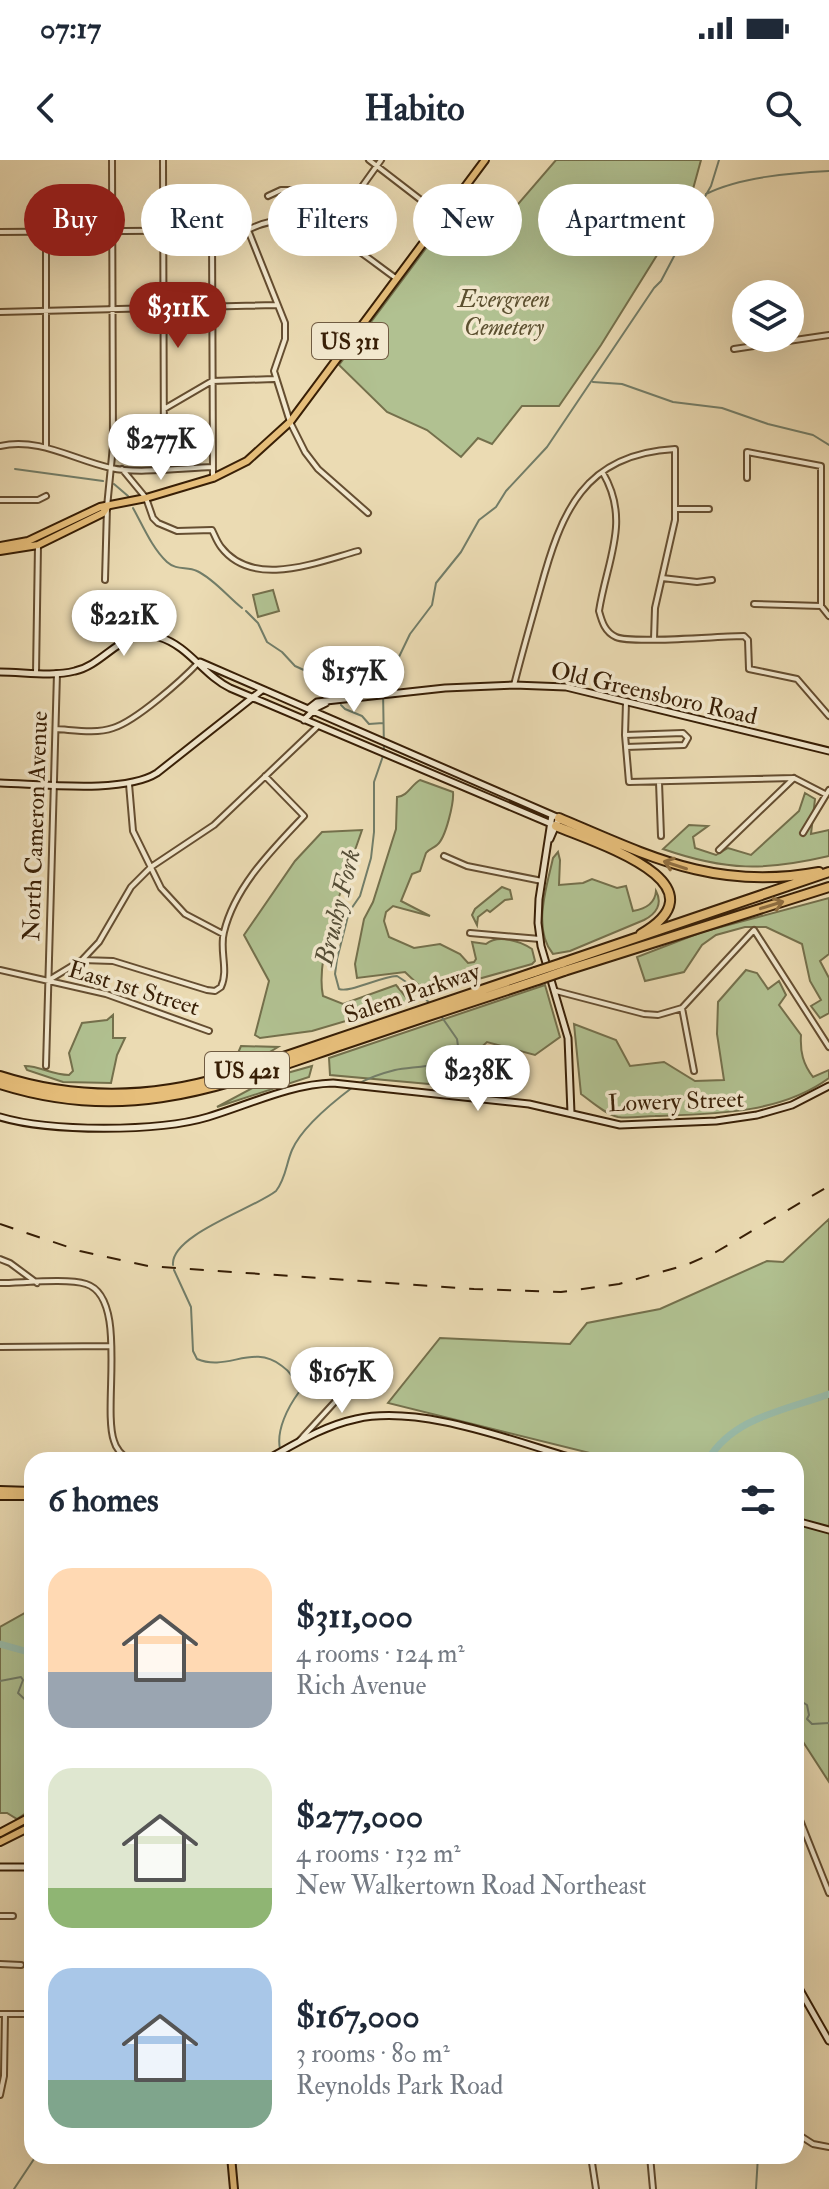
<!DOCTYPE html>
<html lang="en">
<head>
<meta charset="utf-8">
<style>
	body { margin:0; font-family:"IM FELL Double Pica",serif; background:#f6f6f7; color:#1f2937; height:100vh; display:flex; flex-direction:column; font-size:30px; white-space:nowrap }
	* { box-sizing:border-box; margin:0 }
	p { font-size:26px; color:#747a83 }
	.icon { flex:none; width:44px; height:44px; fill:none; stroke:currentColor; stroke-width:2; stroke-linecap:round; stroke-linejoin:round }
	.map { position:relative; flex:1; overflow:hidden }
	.sheet { position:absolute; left:24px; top:1292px; width:780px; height:712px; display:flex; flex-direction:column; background:#fff; border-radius:24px; box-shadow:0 8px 32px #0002 }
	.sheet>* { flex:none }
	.top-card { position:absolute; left:24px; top:24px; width:782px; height:72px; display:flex; gap:16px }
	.buttons { position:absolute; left:732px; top:120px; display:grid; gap:16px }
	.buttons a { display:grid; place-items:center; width:72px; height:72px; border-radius:50%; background:#fff; box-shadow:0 8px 32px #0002; font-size:40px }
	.price { position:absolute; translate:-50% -68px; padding:0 18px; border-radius:28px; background:#fff; color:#222; font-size:26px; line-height:52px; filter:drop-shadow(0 2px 4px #0008) }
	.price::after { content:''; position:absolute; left:50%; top:48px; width:24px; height:18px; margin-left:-12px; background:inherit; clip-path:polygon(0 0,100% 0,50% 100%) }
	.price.selected { background:#8f2418; color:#fff }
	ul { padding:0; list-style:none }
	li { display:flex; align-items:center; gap:24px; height:200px; padding:0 24px }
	li span { display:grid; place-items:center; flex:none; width:224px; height:160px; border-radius:24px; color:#555 }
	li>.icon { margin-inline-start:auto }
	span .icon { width:96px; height:96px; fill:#fffc; stroke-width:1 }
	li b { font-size:34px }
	h2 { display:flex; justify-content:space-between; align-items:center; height:96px; padding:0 24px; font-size:34px }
	.chip { padding:0 28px; border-radius:36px; background:#fff; box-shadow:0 8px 32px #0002; font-size:28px; line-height:72px }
	.chip.selected { background:#8f2418; color:#fff }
	.status { display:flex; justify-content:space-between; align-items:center; height:56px; padding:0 40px; background:#fff; direction:ltr }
	.status svg { height:22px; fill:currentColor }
	header { display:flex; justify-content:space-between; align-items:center; height:104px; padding:0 24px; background:#fff; font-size:36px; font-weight:700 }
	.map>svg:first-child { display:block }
</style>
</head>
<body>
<div class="status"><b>07:17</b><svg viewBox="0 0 49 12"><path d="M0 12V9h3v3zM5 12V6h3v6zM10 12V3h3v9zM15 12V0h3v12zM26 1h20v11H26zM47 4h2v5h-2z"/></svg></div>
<header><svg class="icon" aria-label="back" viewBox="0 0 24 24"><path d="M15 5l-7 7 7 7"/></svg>Habito<svg class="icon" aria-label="search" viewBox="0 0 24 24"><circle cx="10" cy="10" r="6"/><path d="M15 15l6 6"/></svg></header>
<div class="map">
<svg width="829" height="2029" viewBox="0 0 829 2029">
	<rect width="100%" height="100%" fill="#ebdbb3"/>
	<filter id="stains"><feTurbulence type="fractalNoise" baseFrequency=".0025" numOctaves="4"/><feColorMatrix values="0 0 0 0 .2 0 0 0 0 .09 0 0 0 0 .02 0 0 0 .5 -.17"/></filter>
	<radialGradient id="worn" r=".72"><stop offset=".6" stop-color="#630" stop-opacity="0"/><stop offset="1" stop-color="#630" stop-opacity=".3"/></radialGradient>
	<path fill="#b1c191" stroke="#74704c" stroke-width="2" d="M 556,0 L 701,0 L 690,40 L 682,55 L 601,185 L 559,246 L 522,246 L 492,284 L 478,278 L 461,297 L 427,270 L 387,252 L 339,205 L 447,60 L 506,58 Z
		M 273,430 L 279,451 L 258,457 L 253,435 Z
		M 420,620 L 453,632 C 454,642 446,678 437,685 C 434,688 429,689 426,693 L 420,711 L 412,714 L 401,741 L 430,756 L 393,746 L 386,752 L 384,761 L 389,777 L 414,788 L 440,784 L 460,794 L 468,803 L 474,802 L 476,799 L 472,782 L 486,784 C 498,774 520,781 532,789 L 535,801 L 532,804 L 432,832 L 425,831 L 405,812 L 357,818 L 355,804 L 364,759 L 373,742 L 396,669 L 397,637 C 408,636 411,625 420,620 Z
		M 805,633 L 815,639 L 811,674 L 829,670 L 829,696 C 765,711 726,711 663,689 L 689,665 L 708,666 L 693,677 L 695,688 L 716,695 L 728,688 L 751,695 L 799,651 Z
		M 362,670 C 348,712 314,794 323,836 L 343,844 L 396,825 L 410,842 L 312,871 L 260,878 L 255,875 L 269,821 L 244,775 L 295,701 L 322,672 Z
		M 558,692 L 560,700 L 559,725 L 583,723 L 592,719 L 617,728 L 626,726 L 633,751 C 645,749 655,744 656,731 C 663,744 656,754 644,760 L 570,791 L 553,794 C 532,769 547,726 553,698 Z
		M 502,727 L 510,730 L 512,739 L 505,740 L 490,752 L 487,750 L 478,757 L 477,765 L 472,755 L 475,749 Z
		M 829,738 L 829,794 L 820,801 L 829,818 L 829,853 L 820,858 L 811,846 L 821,840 L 810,821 L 802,784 L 766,767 L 745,767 L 716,775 L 702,785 L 684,812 L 645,821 L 637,797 L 702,772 Z
		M 746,810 L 757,813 L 768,829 L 779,821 L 786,835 L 779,845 L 801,875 C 800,892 803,904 813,917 L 829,910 L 829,918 C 780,954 713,954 655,956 C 644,956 629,959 618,957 C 605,954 592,942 581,934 L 574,864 L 616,880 L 630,906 L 664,902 L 695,921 L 724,920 L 717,874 L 718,842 Z
		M 545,825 L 560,877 L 535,895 L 487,882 L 440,925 L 330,915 L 329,898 Z
		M 113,855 L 113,878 L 125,878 L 117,895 L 111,923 L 63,922 L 27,910 L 25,906 C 41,906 51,915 69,915 L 73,911 L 69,893 L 82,863 L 107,860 Z
		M 241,886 L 278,887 L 263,896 L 215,910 L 238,893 Z
		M 312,906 L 309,917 L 217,947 L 273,917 Z
		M 829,1059 L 829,1622 L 796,1571 L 796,1300 L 618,1300 L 388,1243 L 440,1178 L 570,1184 L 587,1163 L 660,1149 L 767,1101 L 783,1102 Z
		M 32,1449 L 32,1649 L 17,1659 L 7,1653 L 0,1653 L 0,1467 Z"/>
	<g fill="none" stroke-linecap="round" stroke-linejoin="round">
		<path stroke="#727d68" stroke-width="2" d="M 706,34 C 740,17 791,13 829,11
			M 593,222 L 622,224 L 673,242 L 722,248 L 768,264 L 813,275 L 829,285
			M 15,309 L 103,321
			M 114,324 L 128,336
			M 133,348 C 143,366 152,388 167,402 C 177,411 187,406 197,411 C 214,419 228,437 242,448
			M 246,451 L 258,463 L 267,482 L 282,492 L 295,506 L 317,516 L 321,522 L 334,524 L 334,536
			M 341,545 L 345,549 L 362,556 L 369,564 L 383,563
			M 384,590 L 383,530 L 410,474 L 432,445 L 436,423 L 461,392 L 479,360 L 496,347 L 506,331 L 547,287 L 654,128 L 661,121 L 681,83 L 694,68 L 698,49 L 711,26 L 719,0
			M 383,596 L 374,622 L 374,672 L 371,698 L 360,736 L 349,752 L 337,799 L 335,814 L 339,829 C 350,833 379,817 397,816 L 417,829 L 431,845
			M 358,924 C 370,917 383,913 395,910 C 414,906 444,908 459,893 L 457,879 L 441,856
			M 173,1105 C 170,1075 255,1048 276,1031 C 286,1018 286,1004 292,990 C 302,967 333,942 353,927
			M 174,1110 L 191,1147 L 193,1191 L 197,1199 C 228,1212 252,1183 282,1206 C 291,1212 296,1221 299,1232 C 288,1247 276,1270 280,1289
			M 0,1521 L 21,1517 L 23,1520 L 18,1533 L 32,1546
			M 796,1538 L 807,1545 L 809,1555 L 807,1559 L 812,1564 L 829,1563
			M 32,1694 L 32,1691
			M 14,2029 L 36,1996
			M 756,2029 L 758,1996"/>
		<path stroke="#99bba9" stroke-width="7" d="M 708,1300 C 733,1257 787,1250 829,1234
			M 0,1484 L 32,1493"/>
		<defs>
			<path id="street" d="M 163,0 L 164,308
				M 369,0 L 443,57
				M 222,35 L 222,71
				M 356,35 L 381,0
				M 268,36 L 281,30 L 293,30 L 295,61
				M 248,70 L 285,163 L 285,179 L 274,211 L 290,262 L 305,292 L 318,309 L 368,353
				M 212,71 L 213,317
				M 0,72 L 248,70 C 304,40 353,88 397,119
				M 46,72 L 46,287
				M 0,152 L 277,145
				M 734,189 L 829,175
				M 164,249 L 212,221 L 274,219
				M 0,286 C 39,277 74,300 111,308 C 137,314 183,308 212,307
				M 122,309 L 146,338 L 153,358 L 158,363 L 177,371 L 212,370 C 215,376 217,382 221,387 C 253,429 317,402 358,391
				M 603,313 C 631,361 607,400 599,451 C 602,462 605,472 616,477 C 632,484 721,476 744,476 L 748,480 L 749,509 L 797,519 L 829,556
				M 747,318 L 747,292 L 821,306 L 821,446 L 829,456
				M 0,340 L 38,340 L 46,336
				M 676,349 L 709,349
				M 662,418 L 697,422 L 712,420
				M 105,420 L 107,347 L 113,286 L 112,0
				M 754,444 L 821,446
				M 36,513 L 38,385
				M 514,525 C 522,493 531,462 540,430 C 561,353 583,294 675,289 L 675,360 L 655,448 L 654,479
				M 626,542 L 625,575 L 629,622 L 794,618 L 825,634
				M 56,569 C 74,570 96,574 113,568 C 136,561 182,520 199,502
				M 625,575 L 683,573 L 688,578 L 684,585 L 626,587
				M 659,622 L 661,676
				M 129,624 L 133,671 L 161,728 L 185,754 L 223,774
				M 803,673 L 829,630
				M 719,690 L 794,618
				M 444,696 L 467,706 L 542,721
				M 470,773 L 540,779
				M 82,800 L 113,801 L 207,830 L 215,831 L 221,827 C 229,810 219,790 224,772 C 235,726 273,689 304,656 L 265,616
				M 0,810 L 106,834 L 209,871
				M 49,820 L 82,800 L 99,782 L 131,727 L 151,707 L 214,665 L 318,566
				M 556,831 L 644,854 L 658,855 L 682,848 L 754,770 L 829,887
				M 682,848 L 694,911
				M 46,906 L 57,513
				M 0,1099 L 10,1103 L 37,1123
				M 0,1123 C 22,1123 67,1118 86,1124 C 129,1137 102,1247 114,1281 C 116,1289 122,1295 129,1300
				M 0,1187 L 111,1186
				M 300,1280 L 365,1209
				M 796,1650 L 829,1733
				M 0,1756 L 13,1756
				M 0,1804 L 21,1805
				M 0,1854 L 32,1854
				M 0,1935 L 4,1916 L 5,1854
				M 796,1973 L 813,1984 L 829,1987
				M 591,1996 L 596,2029
				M 650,1996 L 653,2029"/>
			<path id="secondary" d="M 200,502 L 559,658 L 550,679
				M 0,512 C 24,512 52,517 75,511 C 106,504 123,466 159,477 C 189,486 203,515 230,528 L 556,666
				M 308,549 L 317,542 L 445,528 L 514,525 L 566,527 L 829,591
				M 304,560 L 316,548 L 326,543
				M 0,623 C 41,624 124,634 157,613 L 262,530
				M 552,655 L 539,739 L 538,763 L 541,786 L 568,878 L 571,953
				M 0,957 C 50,972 158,972 208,957 C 248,945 291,924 333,923 L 529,944 L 620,965 L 716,961 L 757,955 L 792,945 L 829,926
				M 266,1300 C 295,1284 323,1266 356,1259 C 421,1244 515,1282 579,1300
				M 796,1361 L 829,1370
				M 0,1707 L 32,1707
				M 796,1823 L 829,1881"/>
			<path id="primary" d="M 0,386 L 28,381 L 100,347 L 146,338 L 213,318 L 247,301 L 290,262 L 485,0
				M 0,391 L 38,385 L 103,353 L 107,347
				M 0,1330 L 32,1331
				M 0,1336 L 32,1336
				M 0,1673 L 32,1656
				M 0,1682 L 32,1666
				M 231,1996 L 234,2029"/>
			<path id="highway" d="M 559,658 C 651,697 716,731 819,712
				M 556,666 C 593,682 729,723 641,774
				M 562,803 L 829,712
				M 564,811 L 829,727
				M 0,916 C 75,940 151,939 227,916 L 535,812
				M 0,924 C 129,965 221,926 342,885 C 407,863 473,841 538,820"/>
		</defs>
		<use href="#street" stroke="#654e31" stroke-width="8"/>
		<use href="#secondary" stroke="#381f06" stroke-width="9"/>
		<use href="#primary" stroke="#381f06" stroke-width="10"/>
		<use href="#highway" stroke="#381f06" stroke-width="12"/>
		<use href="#street" stroke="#f2e8ce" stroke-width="4"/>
		<use href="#secondary" stroke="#f2e8ce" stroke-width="5"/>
		<use href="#primary" stroke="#e6be7a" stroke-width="6"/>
		<use href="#highway" stroke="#e6be7a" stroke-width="8"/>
		<path stroke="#381f06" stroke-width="2" stroke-dasharray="14 14" stroke-linecap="butt" d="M 0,1064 L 80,1091 L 148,1106 L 474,1129 L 561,1132 L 619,1124 L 686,1105 L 716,1092 L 829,1026"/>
		<defs>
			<path id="highway-bridge" d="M 535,812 L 562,803
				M 538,820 L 564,811"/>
		</defs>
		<use href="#highway-bridge" stroke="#381f06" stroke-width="12" stroke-linecap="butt"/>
		<use href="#highway-bridge" stroke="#e6be7a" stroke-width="8"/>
	</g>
	<defs><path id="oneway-shaft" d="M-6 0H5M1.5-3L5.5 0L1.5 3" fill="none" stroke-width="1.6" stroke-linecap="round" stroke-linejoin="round" transform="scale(2)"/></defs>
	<g stroke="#8f6e40">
		<use href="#oneway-shaft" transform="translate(675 705) rotate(-162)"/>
		<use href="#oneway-shaft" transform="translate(772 745) rotate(-17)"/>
	</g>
	<g text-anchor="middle" stroke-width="7" stroke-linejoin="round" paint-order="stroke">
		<g fill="#f2e8ce" stroke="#705b42" stroke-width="2">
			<rect x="312" y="163" width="76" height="36" rx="6"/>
			<rect x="205" y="892" width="84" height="36" rx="6"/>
		</g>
		<g font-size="22" font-weight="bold" fill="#381f06">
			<text x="350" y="189">US 311</text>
			<text x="247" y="918">US 421</text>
		</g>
		<g font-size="24" font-style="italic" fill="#5c5030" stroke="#f2e8ce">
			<text x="504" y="147">Evergreen<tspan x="504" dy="28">Cemetery</tspan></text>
		</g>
		<g font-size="24" fill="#381f06" stroke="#f2e8ce">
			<text transform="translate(654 533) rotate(13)" y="8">Old Greensboro Road</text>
			<text transform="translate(35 666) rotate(-88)" y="8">North Cameron Avenue</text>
			<text transform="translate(134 828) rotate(17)" y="8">East 1st Street</text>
			<text transform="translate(412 833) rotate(-19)" y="8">Salem Parkway</text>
			<text transform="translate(676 941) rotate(-2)" y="8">Lowery Street</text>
		</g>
		<g font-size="26" font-style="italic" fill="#554e37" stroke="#f2e8ce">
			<text transform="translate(337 747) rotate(-76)" y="9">Brushy Fork</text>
		</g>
	</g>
	<rect width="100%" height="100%" filter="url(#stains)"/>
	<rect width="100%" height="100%" fill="url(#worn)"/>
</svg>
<div class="buttons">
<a><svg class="icon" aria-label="layers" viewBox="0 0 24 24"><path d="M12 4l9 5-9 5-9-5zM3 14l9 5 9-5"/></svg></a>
</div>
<b class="price selected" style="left:178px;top:190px">$311K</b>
<b class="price" style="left:161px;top:322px">$277K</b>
<b class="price" style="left:124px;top:498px">$221K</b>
<b class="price" style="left:354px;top:554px">$157K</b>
<b class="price" style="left:478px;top:953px">$238K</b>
<b class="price" style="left:342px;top:1255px">$167K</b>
<div class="top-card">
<a class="chip selected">Buy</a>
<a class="chip">Rent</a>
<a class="chip">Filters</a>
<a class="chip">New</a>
<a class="chip">Apartment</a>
</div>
<section class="sheet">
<h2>6 homes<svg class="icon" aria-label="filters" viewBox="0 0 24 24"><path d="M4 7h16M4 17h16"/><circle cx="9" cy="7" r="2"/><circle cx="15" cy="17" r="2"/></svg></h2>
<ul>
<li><span style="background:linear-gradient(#ffd9b3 65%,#9aa5b1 0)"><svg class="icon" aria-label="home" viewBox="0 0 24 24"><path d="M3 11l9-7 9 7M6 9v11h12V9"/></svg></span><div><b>$311,000</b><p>4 rooms · 124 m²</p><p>Rich Avenue</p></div></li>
<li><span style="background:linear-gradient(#dfe7d0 75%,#8fb573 0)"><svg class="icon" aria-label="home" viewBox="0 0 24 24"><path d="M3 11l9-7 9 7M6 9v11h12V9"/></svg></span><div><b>$277,000</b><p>4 rooms · 132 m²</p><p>New Walkertown Road Northeast</p></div></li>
<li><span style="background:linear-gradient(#a9c7e8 70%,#7fa58c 0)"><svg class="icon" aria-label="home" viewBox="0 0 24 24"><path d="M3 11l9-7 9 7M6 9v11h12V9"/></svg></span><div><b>$167,000</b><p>3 rooms · 80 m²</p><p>Reynolds Park Road</p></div></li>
</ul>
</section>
</div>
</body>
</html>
